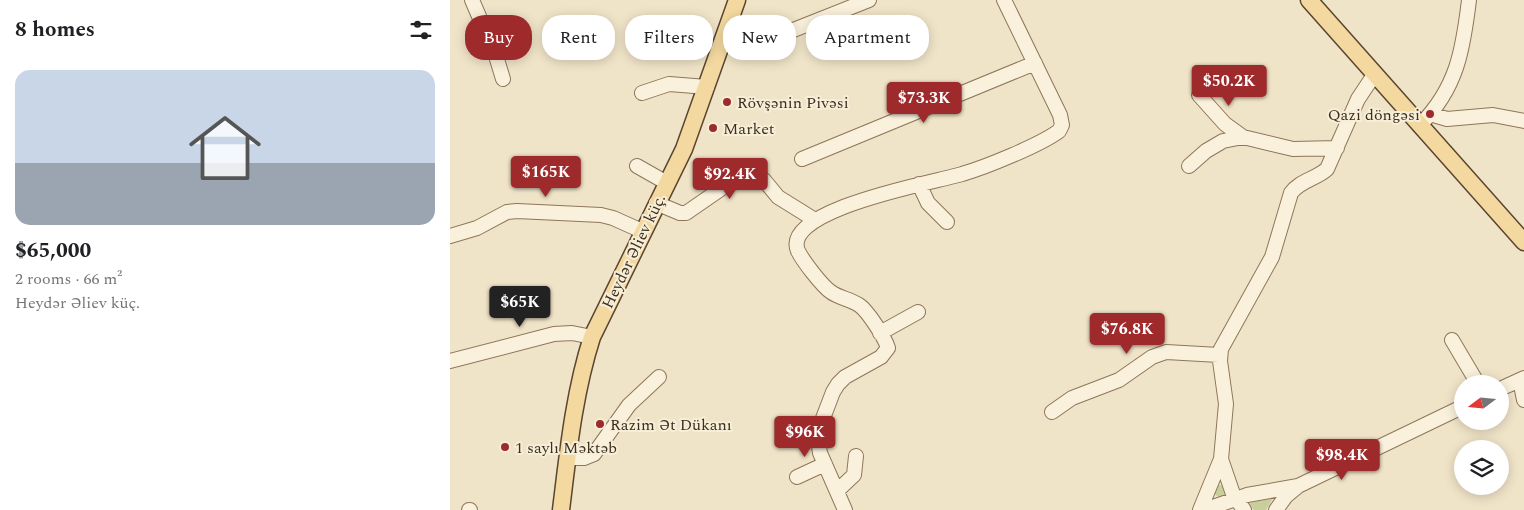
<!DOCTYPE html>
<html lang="en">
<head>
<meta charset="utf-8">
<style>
	body { margin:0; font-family:Spectral,serif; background:#f6f6f6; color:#202124; height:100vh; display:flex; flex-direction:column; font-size:19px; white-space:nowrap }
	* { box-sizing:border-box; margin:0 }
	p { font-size:16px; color:#757577 }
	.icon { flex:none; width:28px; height:28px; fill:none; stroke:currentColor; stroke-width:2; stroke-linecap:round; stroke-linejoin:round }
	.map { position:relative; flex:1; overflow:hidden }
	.side { display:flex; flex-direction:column; background:#fff; width:450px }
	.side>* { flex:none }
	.guide { position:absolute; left:15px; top:15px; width:475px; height:45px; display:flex; gap:10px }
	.needle { width:32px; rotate:254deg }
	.controls { position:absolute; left:1004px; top:375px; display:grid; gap:10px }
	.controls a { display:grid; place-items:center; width:55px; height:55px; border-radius:50%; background:#fff; box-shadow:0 2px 12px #0003; font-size:25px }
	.price { position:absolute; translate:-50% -42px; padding:0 11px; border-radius:5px; background:#9e2a2b; color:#fff; font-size:16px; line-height:32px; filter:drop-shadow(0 1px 2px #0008) }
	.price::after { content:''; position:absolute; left:50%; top:30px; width:15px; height:11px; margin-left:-8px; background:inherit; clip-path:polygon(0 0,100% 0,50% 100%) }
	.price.on { background:#222; color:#fff }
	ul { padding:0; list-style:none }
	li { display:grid; align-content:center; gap:10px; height:265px; padding:0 15px }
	li span { display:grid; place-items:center; height:155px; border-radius:15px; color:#555 }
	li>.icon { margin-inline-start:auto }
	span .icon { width:90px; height:90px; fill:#fffc; stroke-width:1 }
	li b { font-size:21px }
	h2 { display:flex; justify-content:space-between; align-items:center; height:60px; padding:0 15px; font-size:21px }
	.tag { padding:0 18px; border-radius:20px; background:#fff; box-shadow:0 2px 12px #0003; font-size:18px; line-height:45px }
	.tag.on { background:#9e2a2b; color:#fff }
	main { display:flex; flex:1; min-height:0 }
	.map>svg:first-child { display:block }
</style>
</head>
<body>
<main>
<section class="side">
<h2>8 homes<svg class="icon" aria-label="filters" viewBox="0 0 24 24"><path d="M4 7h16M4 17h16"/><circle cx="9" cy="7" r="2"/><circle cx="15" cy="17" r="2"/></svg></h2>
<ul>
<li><span style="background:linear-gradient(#c9d6e8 60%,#9aa5b1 0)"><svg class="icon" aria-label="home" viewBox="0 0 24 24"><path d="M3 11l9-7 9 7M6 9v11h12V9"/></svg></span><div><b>$65,000</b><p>2 rooms · 66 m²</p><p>Heydər Əliev küç.</p></div></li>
</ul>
</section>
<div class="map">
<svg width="1074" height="510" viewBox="0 0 1074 510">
	<rect width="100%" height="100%" fill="#f0e4c8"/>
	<path fill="#c9cf9b" d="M764 491a6 6 0 1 1 12 0a6 6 0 1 1-12 0Z
		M 823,498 L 816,510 L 804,510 L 798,503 Z"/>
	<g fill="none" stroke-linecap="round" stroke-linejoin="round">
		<defs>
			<path id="minor" d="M 22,0 L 46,56 L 53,79
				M 308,44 L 419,0
				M 192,93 L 219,84 L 257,87
				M 749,95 L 775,124 L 793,137
				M 980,114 L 997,119 L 1043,115 L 1074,121
				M 970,125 C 1007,88 1013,50 1019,0
				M 352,159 L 585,63
				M 187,166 L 217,183
				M 739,166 L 756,151 L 773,141 L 793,137 L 843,149 L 887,148
				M 469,184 L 478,203 L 497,222
				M 206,203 L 230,213 L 236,213 L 278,184 L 302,177 L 314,180 L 328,197 L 365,220
				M 0,236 L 27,228 L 57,212 L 67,211 L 151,215 L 163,218 L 192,231
				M 430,333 L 468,312
				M 1002,340 L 1028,384
				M 0,361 L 104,334 L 122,333 L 142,337
				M 1070,380 L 1074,400
				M 1050,389 L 1074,378
				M 602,412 L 622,398 L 669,380 L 702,357 L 716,352 L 769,355
				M 118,458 L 134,458 L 144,454 L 179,405 L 209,377
				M 347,477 L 375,464
				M 387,491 L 404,475 L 406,456
				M 19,510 L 20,510
				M 395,510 L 370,453 L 367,434 L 383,392 L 388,384 L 395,377 L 431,357 L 438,348 C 435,338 418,311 409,305 C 400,299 389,298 381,292 C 372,286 353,261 348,251 C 330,209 487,182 512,174 C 536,167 590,145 609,131 L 612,125 L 610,115 L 554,0
				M 750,510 L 771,459
				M 754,510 L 797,495 L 848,486 L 1012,407
				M 794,510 L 783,494 L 771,459 L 776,404 L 770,361 L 771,349 L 822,257 L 841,193 C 849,181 866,179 877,169 L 908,99 L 924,75
				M 826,510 L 836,496 L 847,487"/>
			<path id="major" d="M 859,0 L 1074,242
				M 111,510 C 118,453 124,393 142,337 L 234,149 L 287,0"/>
		</defs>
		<use href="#minor" stroke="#8d765c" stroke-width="16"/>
		<use href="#major" stroke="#5b4430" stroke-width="19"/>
		<use href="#minor" stroke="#faf1dc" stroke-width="14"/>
		<use href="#major" stroke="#f3d9a0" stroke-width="16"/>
	</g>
	<g fill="#9e2a2b" stroke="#f7eed8" stroke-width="2">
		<circle cx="277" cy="102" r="5"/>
		<circle cx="980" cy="114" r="5"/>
		<circle cx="263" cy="128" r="5"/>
		<circle cx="150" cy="424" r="5"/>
		<circle cx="55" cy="447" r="5"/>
	</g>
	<g text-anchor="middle" stroke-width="4" stroke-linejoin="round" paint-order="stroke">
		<g font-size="16" fill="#3d2e20" stroke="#f7eed8" text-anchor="start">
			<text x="287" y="108">Rövşənin Pivəsi</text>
			<text x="970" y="120" text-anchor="end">Qazi döngəsi</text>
			<text x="273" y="134">Market</text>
			<text x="160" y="430">Razim Ət Dükanı</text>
			<text x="65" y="453">1 saylı Məktəb</text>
		</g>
		<g font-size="16" fill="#3d2e20" stroke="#f7eed8">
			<text transform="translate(183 251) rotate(-64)" y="6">Heydər Əliev küç.</text>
		</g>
	</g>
</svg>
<div class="controls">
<a><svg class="needle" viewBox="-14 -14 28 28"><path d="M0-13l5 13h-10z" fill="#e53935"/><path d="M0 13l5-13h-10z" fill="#757577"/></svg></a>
<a><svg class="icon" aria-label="layers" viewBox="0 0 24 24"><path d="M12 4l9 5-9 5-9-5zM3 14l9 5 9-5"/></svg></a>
</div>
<b class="price" style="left:779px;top:107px">$50.2K</b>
<b class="price" style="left:474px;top:124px">$73.3K</b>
<b class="price" style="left:96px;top:198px">$165K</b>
<b class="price" style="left:280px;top:200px">$92.4K</b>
<b class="price on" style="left:70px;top:328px">$65K</b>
<b class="price" style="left:677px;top:355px">$76.8K</b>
<b class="price" style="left:355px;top:458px">$96K</b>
<b class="price" style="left:892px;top:481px">$98.4K</b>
<div class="guide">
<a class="tag on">Buy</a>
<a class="tag">Rent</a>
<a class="tag">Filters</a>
<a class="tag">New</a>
<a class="tag">Apartment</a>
</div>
</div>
</main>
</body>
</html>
